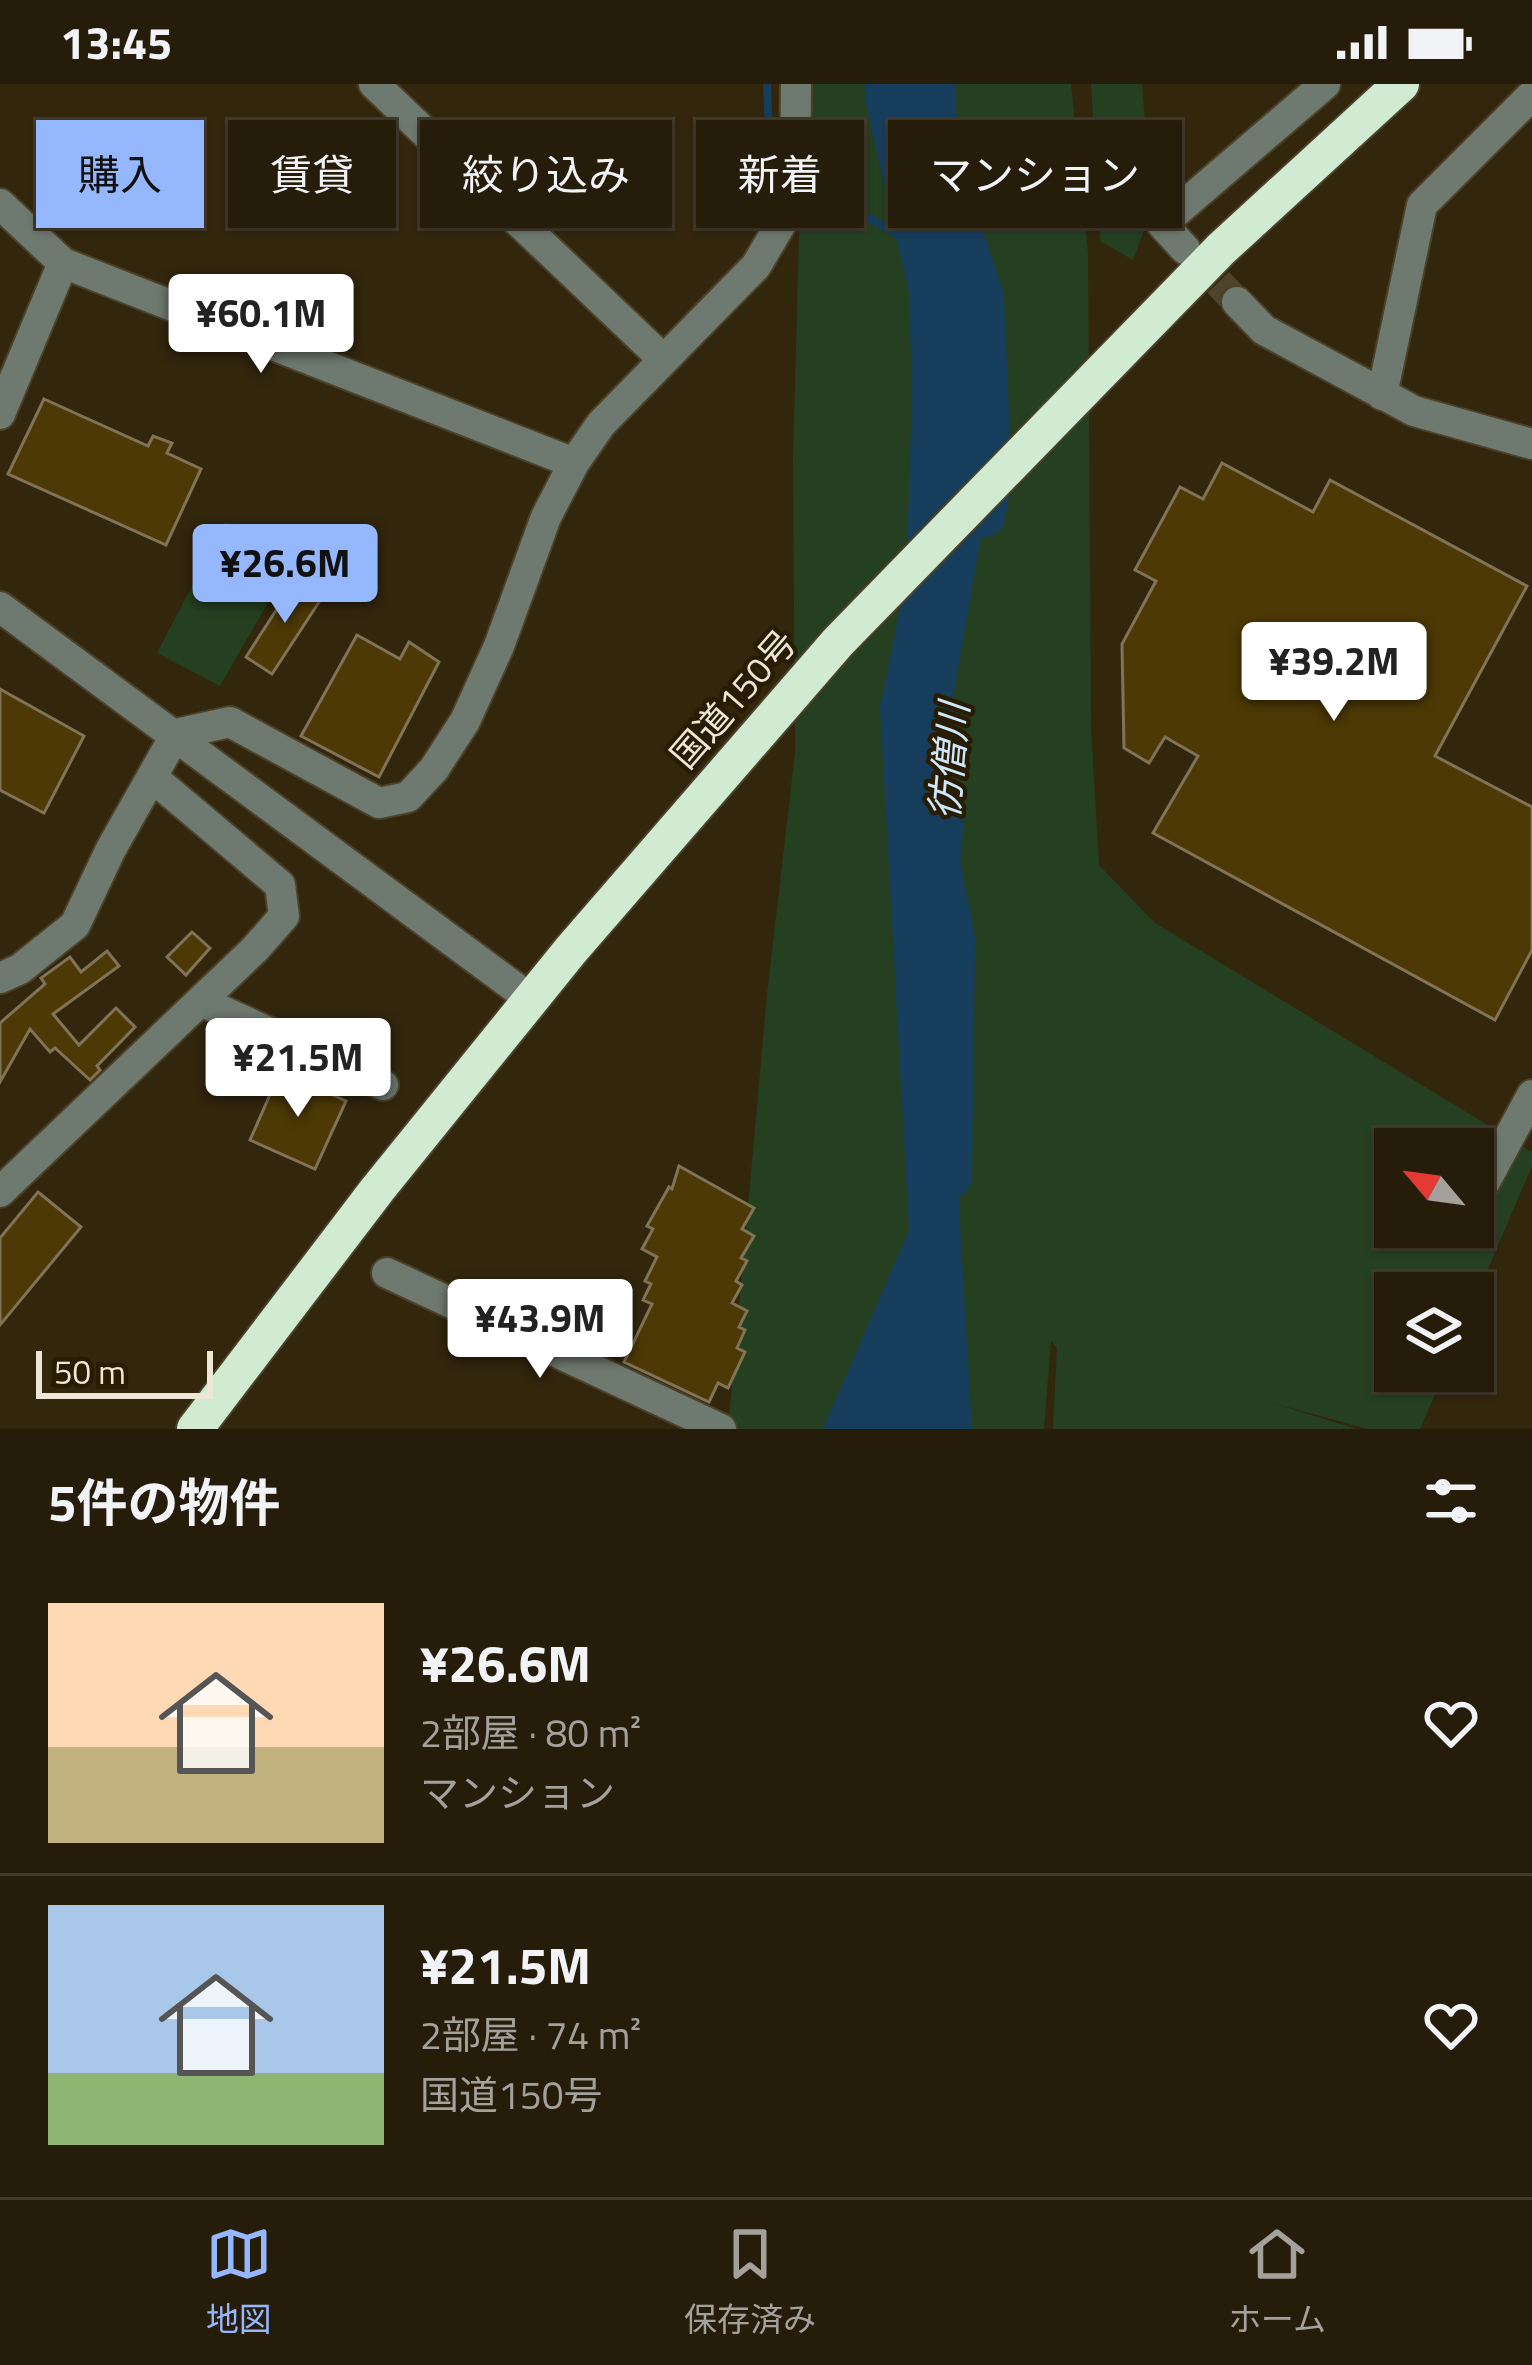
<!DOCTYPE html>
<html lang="ja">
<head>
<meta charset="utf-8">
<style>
	body { margin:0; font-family:"Titillium Web","Noto Sans JP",sans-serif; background:#2e2513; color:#f1f3f6; height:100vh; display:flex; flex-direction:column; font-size:45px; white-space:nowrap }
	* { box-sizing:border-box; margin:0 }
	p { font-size:39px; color:#a4a19c }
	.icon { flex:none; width:66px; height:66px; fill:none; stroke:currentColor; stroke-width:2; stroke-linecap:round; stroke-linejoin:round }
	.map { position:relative; height:1345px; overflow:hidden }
	.sheet { display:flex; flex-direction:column; background:#261c0a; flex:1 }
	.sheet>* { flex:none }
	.banner { position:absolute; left:36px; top:36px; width:1461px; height:108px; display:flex; gap:24px }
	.needle { width:78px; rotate:299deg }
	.controls { position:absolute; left:1374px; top:1044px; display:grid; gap:24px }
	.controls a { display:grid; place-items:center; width:120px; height:120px; border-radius:0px; background:#261c0a; box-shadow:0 3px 9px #0004,0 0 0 3px #423a2b; font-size:60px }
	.scale { position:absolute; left:36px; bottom:30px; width:177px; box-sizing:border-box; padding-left:12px; border:6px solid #eee7d8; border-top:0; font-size:33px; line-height:42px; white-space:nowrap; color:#eee7d8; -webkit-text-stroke:9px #281d03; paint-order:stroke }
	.price { position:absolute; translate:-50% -102px; padding:0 27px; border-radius:12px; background:#fff; color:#222; font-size:39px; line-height:78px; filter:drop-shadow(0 3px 6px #0008) }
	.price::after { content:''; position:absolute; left:50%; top:72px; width:36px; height:27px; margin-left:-18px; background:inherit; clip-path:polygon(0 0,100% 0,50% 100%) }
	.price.active { background:#95b7fd; color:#111 }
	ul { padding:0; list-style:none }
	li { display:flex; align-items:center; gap:36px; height:300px; padding:0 48px }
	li+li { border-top:3px solid #423a2b }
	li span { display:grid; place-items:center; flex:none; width:336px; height:240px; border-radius:0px; color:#555 }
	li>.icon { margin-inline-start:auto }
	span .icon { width:144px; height:144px; fill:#fffc; stroke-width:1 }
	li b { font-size:51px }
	h2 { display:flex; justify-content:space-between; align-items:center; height:144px; padding:0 48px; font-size:51px }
	.chip { padding:0 42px; border-radius:0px; background:#261c0a; box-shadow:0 3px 9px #0004,0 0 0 3px #423a2b; font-size:42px; line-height:108px }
	.chip.active { background:#95b7fd; color:#111 }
	.status { display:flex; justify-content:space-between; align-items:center; height:84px; padding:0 60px; background:#261c0a; direction:ltr }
	.status svg { height:33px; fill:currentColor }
	.tabs { display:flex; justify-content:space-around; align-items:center; height:168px; border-top:3px solid #423a2b; background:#261c0a; font-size:33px; color:#a4a19c }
	.tabs a { display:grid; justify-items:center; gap:6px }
	.tabs .active { color:#95b7fd }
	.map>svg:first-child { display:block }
</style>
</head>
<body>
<div class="status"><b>13:45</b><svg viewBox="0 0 49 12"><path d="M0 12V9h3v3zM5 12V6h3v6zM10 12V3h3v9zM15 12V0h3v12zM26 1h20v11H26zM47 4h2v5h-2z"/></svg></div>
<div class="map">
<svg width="1532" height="1345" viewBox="0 0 1532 1345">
	<rect width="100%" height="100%" fill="#32260d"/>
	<path fill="#244021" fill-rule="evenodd" d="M 803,0 L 1071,0 L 1088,168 L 1091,643 L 1099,781 L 1155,839 L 1532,1068 L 1532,1082 L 1473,1220 L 1473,1209 L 1395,1209 L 1395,1287 L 1445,1287 L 1420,1345 L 1368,1345 L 1269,1318 L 1357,1345 L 1053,1345 L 1057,1264 L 1051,1256 L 1044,1345 L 728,1345 L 767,911 L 795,669 L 793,376 ZM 1395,1065 L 1473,1065 L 1473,1143 L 1395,1143 Z
		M 1091,0 L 1142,0 L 1152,125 L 1133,176 L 1100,157 Z
		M 225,438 L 296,470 L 220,602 L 157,569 Z"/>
	<path fill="#173d5c" d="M 866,0 L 956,0 L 957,132 L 991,395 L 954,608 L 939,778 L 972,1345 L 823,1345 L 909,1146 L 880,623 L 906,495 L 912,310 L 909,209 L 866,20 Z"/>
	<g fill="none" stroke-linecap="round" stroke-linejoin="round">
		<path stroke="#173d5c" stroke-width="8" d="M 767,0 L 770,77 L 788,88
			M 801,95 L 902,153
			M 957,184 L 977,195"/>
		<path stroke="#173d5c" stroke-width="42" d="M 934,0 L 932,53 L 983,215 L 991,395 L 984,432
			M 944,725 L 939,778 L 954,856 L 951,1093"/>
	</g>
	<path fill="#4d3905" stroke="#807357" stroke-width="3" d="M 44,315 L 148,362 L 153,352 L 172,359 L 167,369 L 201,385 L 166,461 L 8,390 Z
		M 1222,379 L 1313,428 L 1330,396 L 1527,502 L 1435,672 L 1532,723 L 1532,866 L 1495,936 L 1153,749 L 1198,672 L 1165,653 L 1149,679 L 1124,664 L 1122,560 L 1156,497 L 1135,486 L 1180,403 L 1203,415 Z
		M 297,494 L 323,512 L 272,590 L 246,573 Z
		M 357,551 L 400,575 L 409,558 L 439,578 L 379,693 L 301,652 Z
		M 0,605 L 84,652 L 44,729 L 0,706 Z
		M 192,848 L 210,864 L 186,891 L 167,873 Z
		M 107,867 L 119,882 L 53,930 L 79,961 L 116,924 L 135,943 L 97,982 L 100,986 L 90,996 L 55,964 L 50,968 L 30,945 L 0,998 L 0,939 L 45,900 L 41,894 L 70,873 L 81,888 Z
		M 280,988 L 346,1017 L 315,1085 L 250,1056 Z
		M 679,1082 L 754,1124 L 742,1145 L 754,1152 L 741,1174 L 747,1177 L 736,1197 L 742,1201 L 732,1219 L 747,1227 L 739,1243 L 745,1246 L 737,1264 L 745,1268 L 728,1304 L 718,1299 L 709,1318 L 624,1278 L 652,1220 L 643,1216 L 651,1200 L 645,1197 L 657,1173 L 642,1165 L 653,1145 L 647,1142 L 669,1103 L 672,1105 Z
		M 38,1108 L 81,1143 L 0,1241 L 0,1154 Z"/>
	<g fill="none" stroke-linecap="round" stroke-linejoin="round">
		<path stroke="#4e432b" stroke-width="30" stroke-dasharray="30 15" stroke-linecap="butt" d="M 1187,166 L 1237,218"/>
		<defs>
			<path id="minor" d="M 374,0 L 664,276
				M 0,120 L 63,179 L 574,379
				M 1185,165 L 1162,140 L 1325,0
				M 1237,218 L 1264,246 L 1414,327 L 1532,360
				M 1382,311 L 1422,121 L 1532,11
				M 0,330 L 63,179
				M 0,523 L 532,916
				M 0,894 L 20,885 L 75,841 L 111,765 L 176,650 L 230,638 L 379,719 L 408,713 L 434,685 L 465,637 L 499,562 L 546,433 L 574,379 L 601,340 L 756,182 L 785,133 L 795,95 L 796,0
				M 201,917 L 383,1001
				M 0,1108 L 255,865 L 284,832 L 280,801 L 152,693
				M 1473,1120 L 1532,1011
				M 387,1189 L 721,1345"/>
			<path id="highway" d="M 195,1345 L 377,1106 L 571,866 L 838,558 L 1221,165 L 1401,0"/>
		</defs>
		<use href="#minor" stroke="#4c4129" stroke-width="34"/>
		<use href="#highway" stroke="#4c4129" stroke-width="40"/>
		<use href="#minor" stroke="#6e796f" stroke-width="30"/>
		<use href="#highway" stroke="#d0ebd2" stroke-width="36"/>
	</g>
	<g text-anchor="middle" stroke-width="9" stroke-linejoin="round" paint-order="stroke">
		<g font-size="36" fill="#eee7d8" stroke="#281d03">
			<text transform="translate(733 615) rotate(-49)" y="13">国道150号</text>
		</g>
		<g font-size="39" font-style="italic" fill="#cfe7fd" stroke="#281d03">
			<text transform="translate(949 677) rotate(-85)" y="14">彷僧川</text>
		</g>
	</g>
</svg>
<div class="controls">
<a><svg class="needle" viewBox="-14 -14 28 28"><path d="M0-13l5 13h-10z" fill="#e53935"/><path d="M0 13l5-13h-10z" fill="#a4a19c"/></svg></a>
<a><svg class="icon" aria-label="layers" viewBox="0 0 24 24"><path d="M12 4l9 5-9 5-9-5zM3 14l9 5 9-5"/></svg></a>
</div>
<div class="scale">50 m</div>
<b class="price" style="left:261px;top:292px">¥60.1M</b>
<b class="price active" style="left:285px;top:542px">¥26.6M</b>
<b class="price" style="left:1334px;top:640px">¥39.2M</b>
<b class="price" style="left:298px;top:1036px">¥21.5M</b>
<b class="price" style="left:540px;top:1297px">¥43.9M</b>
<div class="banner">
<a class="chip active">購入</a>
<a class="chip">賃貸</a>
<a class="chip">絞り込み</a>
<a class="chip">新着</a>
<a class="chip">マンション</a>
</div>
</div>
<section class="sheet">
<h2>5件の物件<svg class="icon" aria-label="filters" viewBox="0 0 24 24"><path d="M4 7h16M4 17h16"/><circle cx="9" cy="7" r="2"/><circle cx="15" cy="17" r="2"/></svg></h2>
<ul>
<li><span style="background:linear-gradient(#ffd9b3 60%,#c2b280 0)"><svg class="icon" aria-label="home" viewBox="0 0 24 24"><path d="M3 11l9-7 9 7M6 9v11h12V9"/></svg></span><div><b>¥26.6M</b><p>2部屋 · 80 m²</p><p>マンション</p></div><svg class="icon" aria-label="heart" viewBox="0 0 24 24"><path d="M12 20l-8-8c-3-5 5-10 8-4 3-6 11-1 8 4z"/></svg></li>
<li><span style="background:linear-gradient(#a9c7e8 70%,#8fb573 0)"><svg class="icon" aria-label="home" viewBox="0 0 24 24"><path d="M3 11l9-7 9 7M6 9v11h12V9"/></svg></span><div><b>¥21.5M</b><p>2部屋 · 74 m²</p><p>国道150号</p></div><svg class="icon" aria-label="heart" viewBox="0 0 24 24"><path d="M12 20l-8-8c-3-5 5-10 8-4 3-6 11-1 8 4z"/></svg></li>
</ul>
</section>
<nav class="tabs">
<a class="active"><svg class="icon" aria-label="map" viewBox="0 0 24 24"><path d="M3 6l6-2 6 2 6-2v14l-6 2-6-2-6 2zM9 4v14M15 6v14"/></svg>地図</a>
<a><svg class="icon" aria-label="saved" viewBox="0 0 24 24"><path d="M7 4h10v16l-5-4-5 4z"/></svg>保存済み</a>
<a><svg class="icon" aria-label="home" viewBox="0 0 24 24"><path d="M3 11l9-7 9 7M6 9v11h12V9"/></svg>ホーム</a>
</nav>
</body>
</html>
